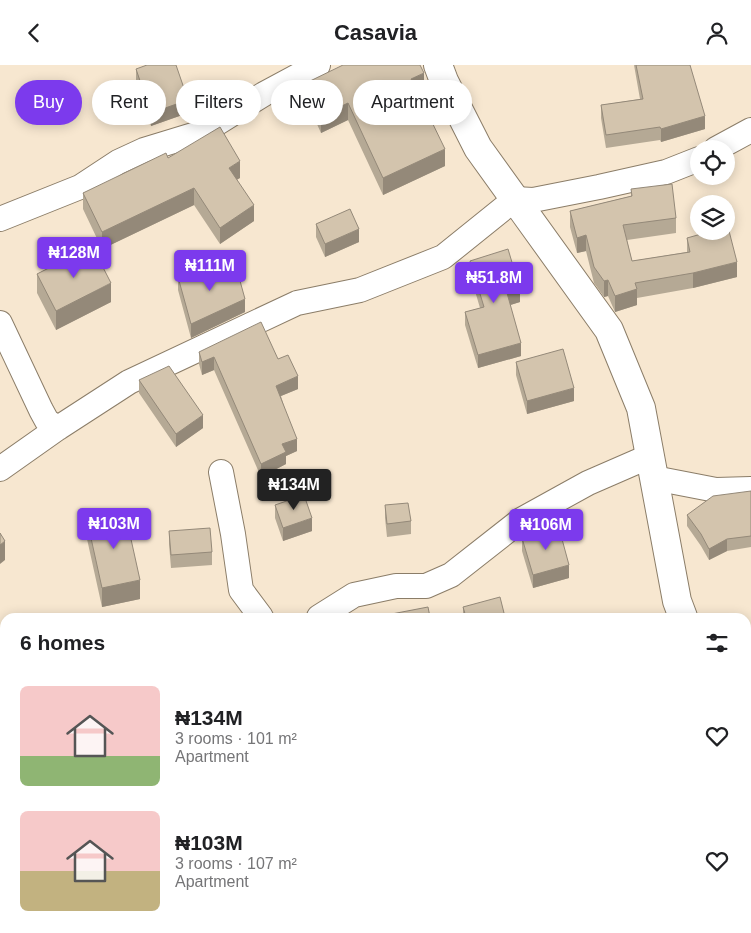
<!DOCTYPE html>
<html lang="en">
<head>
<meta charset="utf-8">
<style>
	body { margin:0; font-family:Arial,sans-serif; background:#f6f6f6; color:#202124; height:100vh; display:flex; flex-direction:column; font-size:19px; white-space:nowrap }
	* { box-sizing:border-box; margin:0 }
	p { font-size:16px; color:#757577 }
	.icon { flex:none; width:28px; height:28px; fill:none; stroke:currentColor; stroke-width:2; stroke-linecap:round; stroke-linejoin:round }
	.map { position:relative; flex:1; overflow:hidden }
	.side { position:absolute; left:0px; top:548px; width:751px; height:321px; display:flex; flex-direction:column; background:#fff; border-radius:15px 15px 0 0; box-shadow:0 2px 12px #0003 }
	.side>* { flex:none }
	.guide { position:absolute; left:15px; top:15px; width:500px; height:45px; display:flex; gap:10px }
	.buttons { position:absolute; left:690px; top:75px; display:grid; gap:10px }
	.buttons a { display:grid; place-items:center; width:45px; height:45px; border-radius:50%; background:#fff; box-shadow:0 2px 12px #0003; font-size:25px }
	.price { position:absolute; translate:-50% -42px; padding:0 11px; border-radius:5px; background:#7c3aed; color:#fff; font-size:16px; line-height:32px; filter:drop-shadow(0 1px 2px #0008) }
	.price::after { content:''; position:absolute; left:50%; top:30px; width:15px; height:11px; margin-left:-8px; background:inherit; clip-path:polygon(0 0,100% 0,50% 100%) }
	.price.on { background:#222; color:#fff }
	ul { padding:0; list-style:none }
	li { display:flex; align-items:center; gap:15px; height:125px; padding:0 20px }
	li span { display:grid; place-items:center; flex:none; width:140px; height:100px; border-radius:8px; color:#555 }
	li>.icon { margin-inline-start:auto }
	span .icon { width:60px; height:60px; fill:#fffc; stroke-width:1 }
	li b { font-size:21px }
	h2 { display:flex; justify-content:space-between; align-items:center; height:60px; padding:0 20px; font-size:21px }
	.tag { padding:0 18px; border-radius:22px; background:#fff; box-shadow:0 2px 12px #0003; font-size:18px; line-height:45px }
	.tag.on { background:#7c3aed; color:#fff }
	header { display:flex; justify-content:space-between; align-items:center; height:65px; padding:0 20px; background:#fff; font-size:22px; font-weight:700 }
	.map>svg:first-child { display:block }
</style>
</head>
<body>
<header><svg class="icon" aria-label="back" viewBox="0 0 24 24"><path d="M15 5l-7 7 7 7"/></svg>Casavia<svg class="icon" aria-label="person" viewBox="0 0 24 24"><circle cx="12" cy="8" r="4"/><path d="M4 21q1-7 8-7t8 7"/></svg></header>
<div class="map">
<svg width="751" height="868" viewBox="0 0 751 868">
	<rect width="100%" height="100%" fill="#f7e7d0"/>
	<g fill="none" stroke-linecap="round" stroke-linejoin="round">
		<path stroke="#06a8b3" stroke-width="7" d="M 0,756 L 5,765
			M 60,864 L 62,868"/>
		<defs>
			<path id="minor" d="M 716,84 L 751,65
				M 0,154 L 80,122 L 118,97 L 144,85 L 203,67 L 264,29 L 318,0
				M 0,258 L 41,345 L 47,356 L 58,363
				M 0,404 L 58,363 L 129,317 L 297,238 L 360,225 L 443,192 L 515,134 L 533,135 L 599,122 L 666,107 L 699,94
				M 221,407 L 233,469 L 241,525 L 261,552
				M 654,413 L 716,425 L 751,424
				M 319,552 L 354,530 L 396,521 L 426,521 L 451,510 L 521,455 L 588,418 L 650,391
				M 746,669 L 751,669
				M 746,848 L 751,846
				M 700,868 L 710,864"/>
			<path id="tertiary" d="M 438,0 L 444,16 L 478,83 L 609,265 L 641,343 L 677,536 L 683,552
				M 746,685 L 751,693"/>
		</defs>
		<use href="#minor" stroke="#8b7d68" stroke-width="26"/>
		<use href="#tertiary" stroke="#8b7d68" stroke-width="30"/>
		<use href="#minor" stroke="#fff" stroke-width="24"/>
		<use href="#tertiary" stroke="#fff" stroke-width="28"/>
	</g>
	<path fill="#b5a995" d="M 634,0 L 690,0 L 705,64 L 661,77 L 660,75 L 606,83 L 601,53 L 601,40 L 640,34 Z
		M 136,4 L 188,48 L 151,61 L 136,17 Z
		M 306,18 L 424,25 L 418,28 L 445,101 L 383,130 L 348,55 L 321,68 L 306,35 Z
		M 168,93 L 240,113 L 237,114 L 254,156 L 220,179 L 194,140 L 102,184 L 83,144 L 83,128 Z
		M 631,124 L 676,153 L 676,168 L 627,175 L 632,196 L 687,187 L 687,173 L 737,212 L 693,223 L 637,233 L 637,240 L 615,247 L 608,231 L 604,232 L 594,218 L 586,186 L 577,188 L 570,162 L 570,146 L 631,131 Z
		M 316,159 L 359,177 L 325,192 L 316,172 Z
		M 470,196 L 520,237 L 510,240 L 521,291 L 478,303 L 465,260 L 465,247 L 480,243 L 470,209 Z
		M 228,208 L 245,247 L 191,273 L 178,225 L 178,212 Z
		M 37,209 L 111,237 L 56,265 L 37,228 Z
		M 199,287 L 278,294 L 298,324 L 281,331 L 297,386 L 286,391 L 286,399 L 261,412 L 214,305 L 202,310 L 199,299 Z
		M 516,297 L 574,336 L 527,349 L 516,310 Z
		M 139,315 L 203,363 L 176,382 L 139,328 Z
		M 751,426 L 751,482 L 727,486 L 709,495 L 701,481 L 687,461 L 687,450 Z
		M 275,440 L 312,466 L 283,476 L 275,453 Z
		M 385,440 L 411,456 L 411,469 L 387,472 L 385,453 Z
		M 87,455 L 140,534 L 102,542 L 87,474 Z
		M 169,466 L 212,487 L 212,500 L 171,503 L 169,479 Z
		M 522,473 L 569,513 L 533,523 L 522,486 Z
		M 463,542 L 505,552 L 463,552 Z"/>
	<path fill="#948979" d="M 424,8 L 424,25 L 411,32 L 411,14 Z
		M 188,35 L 188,48 L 151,61 L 151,48 Z
		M 348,38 L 348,55 L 321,68 L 321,51 Z
		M 705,51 L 705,64 L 661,77 L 661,64 Z
		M 445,84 L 445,101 L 383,130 L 383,113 Z
		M 240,96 L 240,113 L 229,119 L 229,103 Z
		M 194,123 L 194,140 L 102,184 L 102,167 Z
		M 254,140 L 254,156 L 220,179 L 220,163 Z
		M 359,164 L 359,177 L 325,192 L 325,179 Z
		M 586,170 L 586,186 L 577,188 L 577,173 Z
		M 737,197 L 737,212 L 693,223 L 693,208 Z
		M 608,215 L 608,231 L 604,232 L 604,216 Z
		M 111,218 L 111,237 L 56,265 L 56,246 Z
		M 520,224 L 520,237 L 507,241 L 507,228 Z
		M 637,224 L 637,240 L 615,247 L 615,231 Z
		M 245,234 L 245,247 L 191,273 L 191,259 Z
		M 521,278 L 521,291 L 478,303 L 478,290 Z
		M 214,292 L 214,305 L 202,310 L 202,297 Z
		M 298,311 L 298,324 L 276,333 L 276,321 Z
		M 574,323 L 574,336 L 527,349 L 527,336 Z
		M 203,350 L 203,363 L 176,382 L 176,369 Z
		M 297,374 L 297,386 L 286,391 L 286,399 L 261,412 L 261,399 L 282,379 Z
		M 312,453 L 312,466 L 283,476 L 283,463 Z
		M 727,474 L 727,486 L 709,495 L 709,484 Z
		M 5,476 L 5,495 L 0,499 L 0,480 Z
		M 569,500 L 569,513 L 533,523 L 533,510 Z
		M 140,515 L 140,534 L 102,542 L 102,523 Z
		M 748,804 L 748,821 L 746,822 L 746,805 Z"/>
	<path fill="#d3c4ad" stroke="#948979" d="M 147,0 L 176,0 L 188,35 L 151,48 L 136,4 Z
		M 343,0 L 420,0 L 424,8 L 411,14 L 445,84 L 383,113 L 348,38 L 321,51 L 306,18 Z
		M 636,0 L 690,0 L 705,51 L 661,64 L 660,62 L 606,70 L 601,40 L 643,34 Z
		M 220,62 L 240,96 L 229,103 L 254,140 L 220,163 L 194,123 L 102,167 L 83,128 L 166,88 L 168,93 Z
		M 672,119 L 676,153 L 623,160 L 632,196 L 690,187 L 687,173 L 712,166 L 726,166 L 726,163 L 728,162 L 737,197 L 693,208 L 635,218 L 637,224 L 615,231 L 608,215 L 604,216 L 594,202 L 586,170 L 577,173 L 570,146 L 632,131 L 631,124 Z
		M 350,144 L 359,164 L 325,179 L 316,159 Z
		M 92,181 L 111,218 L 56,246 L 37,209 Z
		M 508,184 L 520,224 L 507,228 L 521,278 L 478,290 L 465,247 L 484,242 L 470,196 Z
		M 225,199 L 228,208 L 237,205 L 245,234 L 191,259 L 178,212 Z
		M 261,257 L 278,294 L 288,290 L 298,311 L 276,321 L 297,374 L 282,379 L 286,387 L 261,399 L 214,292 L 202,297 L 199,287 Z
		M 563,284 L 574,323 L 527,336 L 516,297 Z
		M 169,301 L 203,350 L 176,369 L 139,315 Z
		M 751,426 L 751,471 L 727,474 L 709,484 L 701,469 L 687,450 L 713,431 Z
		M 304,430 L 312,453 L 283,463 L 275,440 Z
		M 408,438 L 411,456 L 387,459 L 385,440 Z
		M 125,447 L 140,515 L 102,523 L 87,455 Z
		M 210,463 L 212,487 L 171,490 L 169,466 Z
		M 559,463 L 569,500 L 533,510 L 522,473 Z
		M 0,468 L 5,476 L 0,480 Z
		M 500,532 L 505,552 L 466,552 L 463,542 Z
		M 428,542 L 430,552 L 376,552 Z
		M 696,864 L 698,868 L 686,868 Z"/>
</svg>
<div class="buttons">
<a><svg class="icon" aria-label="locate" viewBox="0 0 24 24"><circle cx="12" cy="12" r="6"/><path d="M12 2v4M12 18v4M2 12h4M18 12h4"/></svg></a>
<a><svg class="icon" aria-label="layers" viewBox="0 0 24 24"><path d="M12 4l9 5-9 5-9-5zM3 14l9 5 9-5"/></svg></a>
</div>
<b class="price" style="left:74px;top:214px">₦128M</b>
<b class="price" style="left:210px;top:227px">₦111M</b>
<b class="price" style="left:494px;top:239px">₦51.8M</b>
<b class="price on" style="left:294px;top:446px">₦134M</b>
<b class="price" style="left:114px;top:485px">₦103M</b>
<b class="price" style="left:546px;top:486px">₦106M</b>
<div class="guide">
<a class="tag on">Buy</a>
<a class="tag">Rent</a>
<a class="tag">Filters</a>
<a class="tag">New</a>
<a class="tag">Apartment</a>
</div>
<section class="side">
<h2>6 homes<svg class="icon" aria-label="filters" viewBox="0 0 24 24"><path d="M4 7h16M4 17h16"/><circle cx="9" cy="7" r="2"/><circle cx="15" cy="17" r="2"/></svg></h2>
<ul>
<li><span style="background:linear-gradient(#f6c9c9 70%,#8fb573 0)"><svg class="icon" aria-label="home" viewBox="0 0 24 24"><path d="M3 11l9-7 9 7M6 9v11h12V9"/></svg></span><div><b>₦134M</b><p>3 rooms · 101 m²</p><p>Apartment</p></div><svg class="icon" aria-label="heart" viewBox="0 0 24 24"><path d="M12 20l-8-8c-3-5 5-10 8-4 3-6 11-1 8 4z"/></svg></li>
<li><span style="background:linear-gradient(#f6c9c9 60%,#c2b280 0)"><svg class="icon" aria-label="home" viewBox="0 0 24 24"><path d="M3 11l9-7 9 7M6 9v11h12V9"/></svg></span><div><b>₦103M</b><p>3 rooms · 107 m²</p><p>Apartment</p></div><svg class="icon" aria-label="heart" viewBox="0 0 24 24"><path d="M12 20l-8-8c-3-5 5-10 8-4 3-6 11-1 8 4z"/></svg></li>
</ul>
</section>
</div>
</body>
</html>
